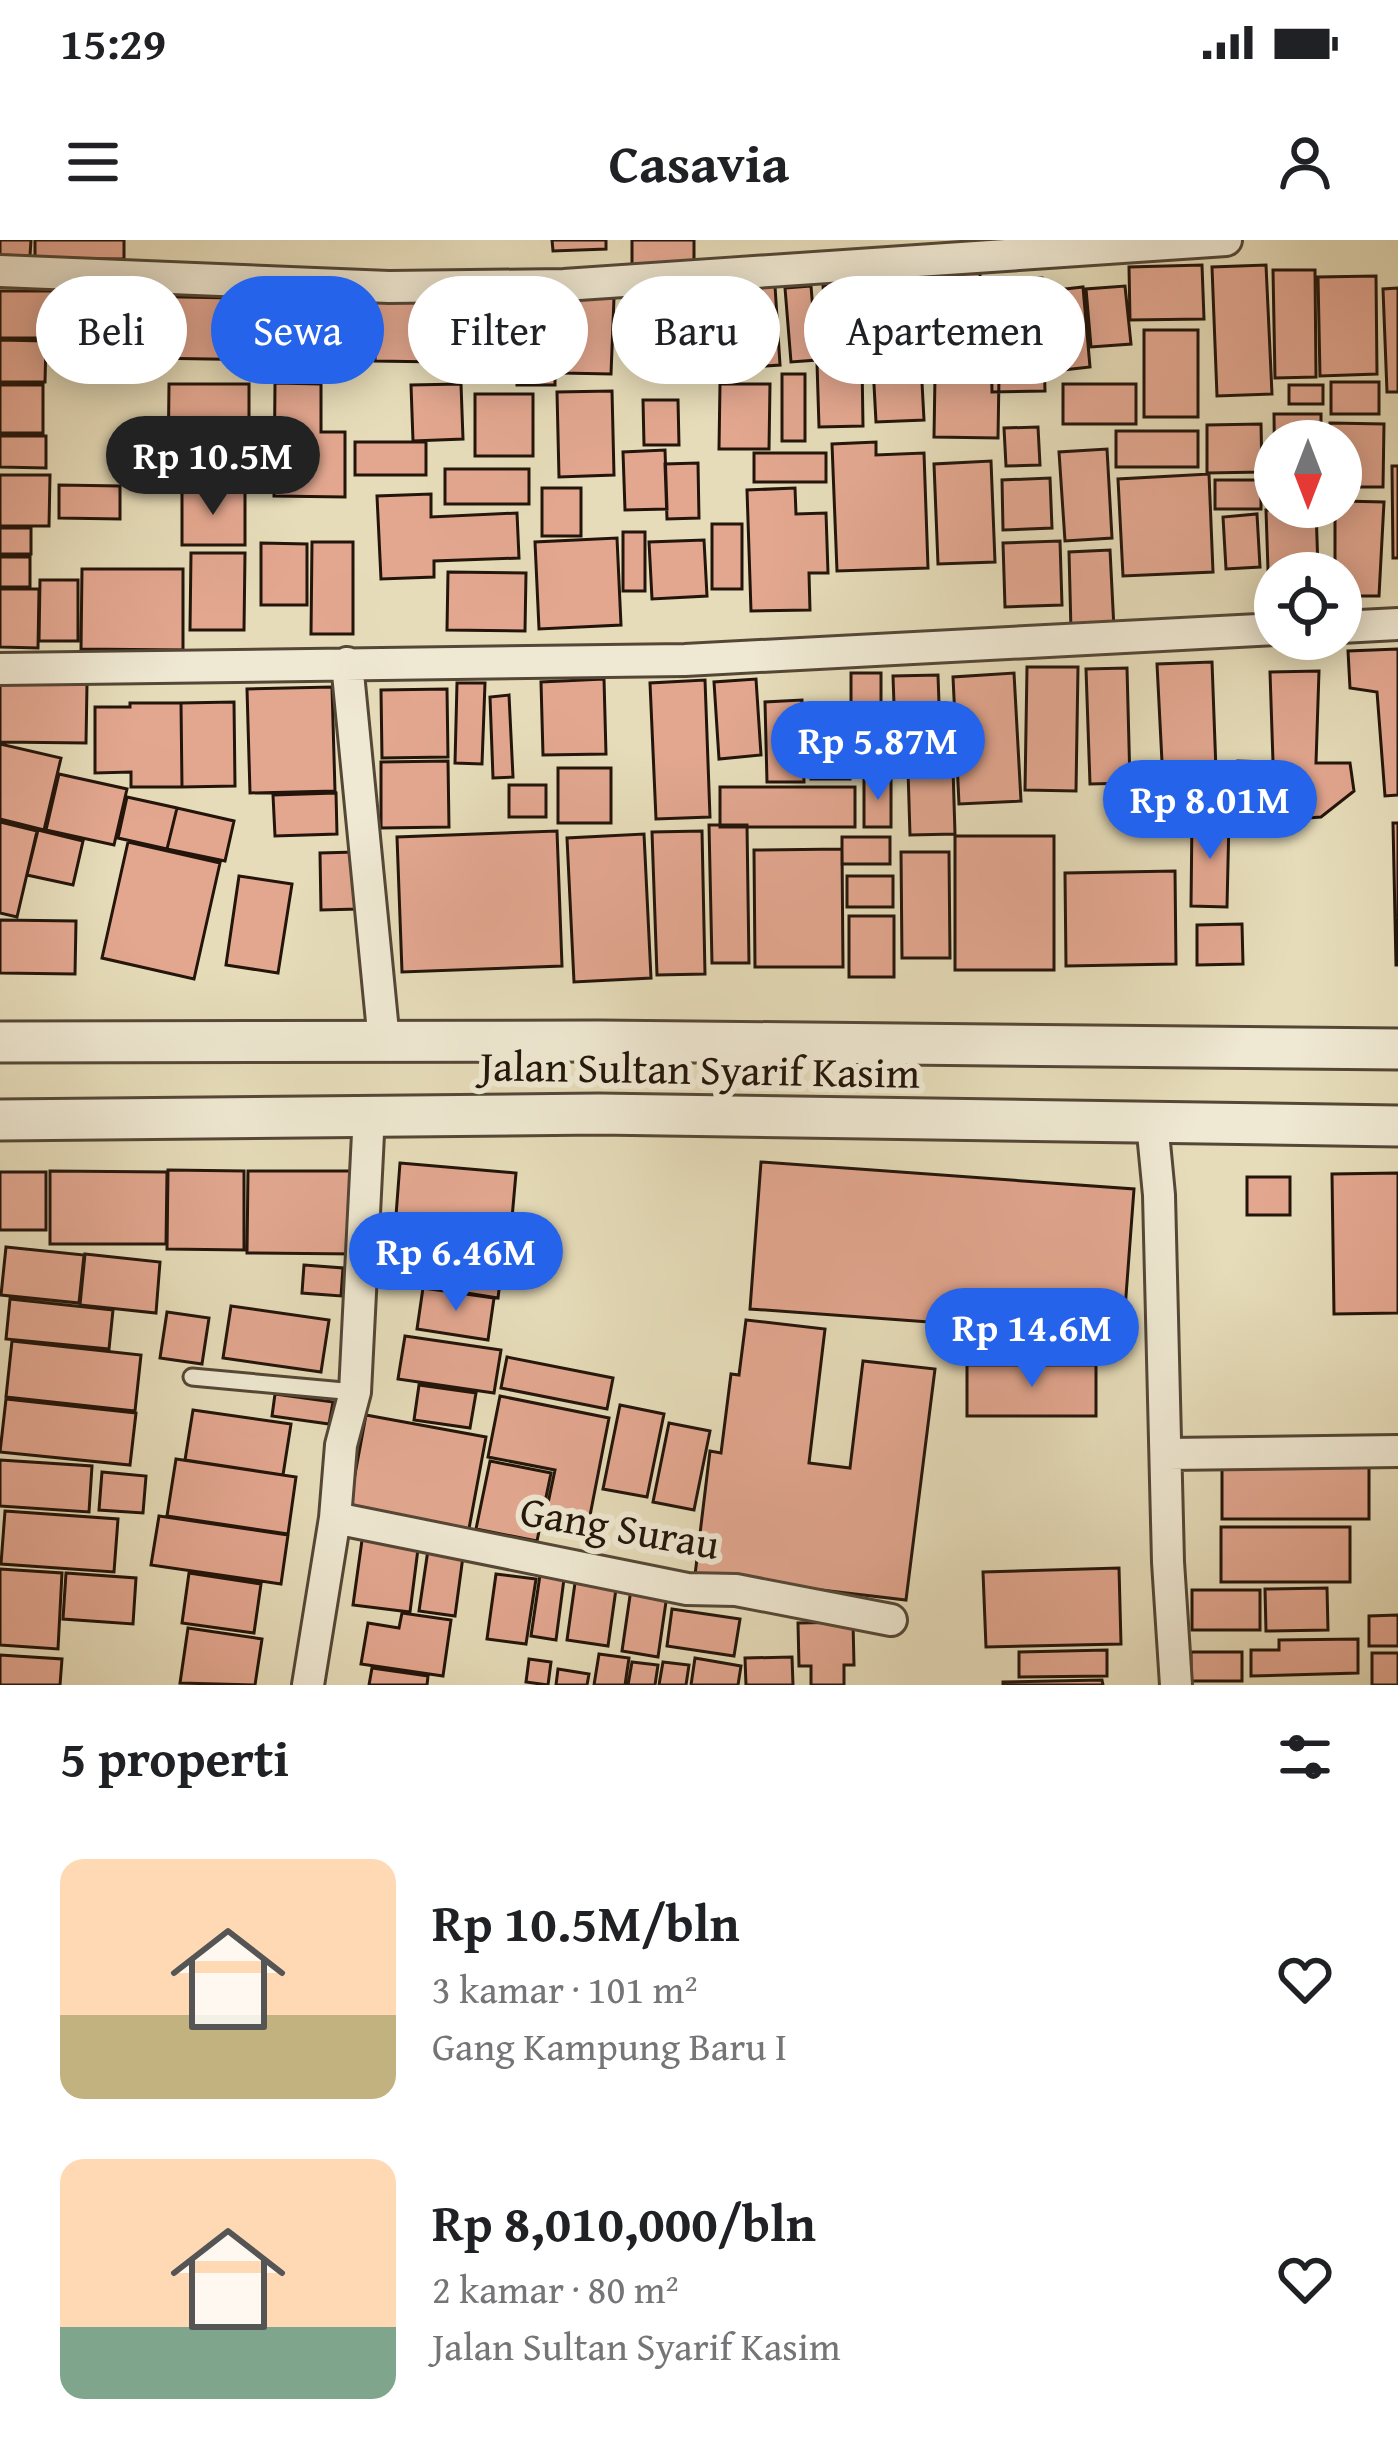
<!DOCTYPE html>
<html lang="id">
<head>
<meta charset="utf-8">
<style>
	body { margin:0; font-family:"Gentium Book Plus",serif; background:#f2f2f2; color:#202124; height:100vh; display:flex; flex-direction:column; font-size:45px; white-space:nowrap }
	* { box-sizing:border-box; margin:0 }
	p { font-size:39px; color:#757577 }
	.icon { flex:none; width:66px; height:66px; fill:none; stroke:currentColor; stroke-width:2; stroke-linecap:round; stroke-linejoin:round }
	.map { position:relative; height:1445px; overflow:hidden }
	.sheet { display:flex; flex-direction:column; background:#fff; flex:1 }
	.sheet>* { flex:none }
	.guide { position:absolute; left:36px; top:36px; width:1326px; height:108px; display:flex; gap:24px }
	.needle { width:78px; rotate:180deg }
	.buttons { position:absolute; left:1254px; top:180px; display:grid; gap:24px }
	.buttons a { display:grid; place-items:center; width:108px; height:108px; border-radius:50%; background:#fff; box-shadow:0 6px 30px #0003; font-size:60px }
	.price { position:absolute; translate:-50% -102px; padding:0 27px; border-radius:42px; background:#2563eb; color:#fff; font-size:39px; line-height:78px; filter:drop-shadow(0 3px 6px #0008) }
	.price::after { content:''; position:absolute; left:50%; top:72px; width:36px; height:27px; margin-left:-18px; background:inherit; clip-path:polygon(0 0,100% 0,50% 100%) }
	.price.current { background:#222; color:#fff }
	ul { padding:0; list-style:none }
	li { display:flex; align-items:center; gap:36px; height:300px; padding:0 60px }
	li span { display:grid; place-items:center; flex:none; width:336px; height:240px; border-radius:24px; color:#555 }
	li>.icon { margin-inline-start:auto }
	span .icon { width:144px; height:144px; fill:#fffc; stroke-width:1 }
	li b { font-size:51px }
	h2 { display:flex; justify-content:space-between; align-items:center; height:144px; padding:0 60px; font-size:51px }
	.tag { padding:0 42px; border-radius:54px; background:#fff; box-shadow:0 6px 30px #0003; font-size:42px; line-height:108px }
	.tag.current { background:#2563eb; color:#fff }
	.status { display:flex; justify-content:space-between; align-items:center; height:84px; padding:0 60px; background:#fff; direction:ltr }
	.status svg { height:33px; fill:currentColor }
	header { display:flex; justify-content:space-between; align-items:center; height:156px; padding:0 60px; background:#fff; font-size:54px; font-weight:700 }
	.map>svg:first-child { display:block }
</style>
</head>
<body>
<div class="status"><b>15:29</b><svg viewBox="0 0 49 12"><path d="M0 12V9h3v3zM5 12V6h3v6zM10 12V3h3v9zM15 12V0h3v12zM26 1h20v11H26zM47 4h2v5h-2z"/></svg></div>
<header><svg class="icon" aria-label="menu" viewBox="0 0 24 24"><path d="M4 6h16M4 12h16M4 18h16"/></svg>Casavia<svg class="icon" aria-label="person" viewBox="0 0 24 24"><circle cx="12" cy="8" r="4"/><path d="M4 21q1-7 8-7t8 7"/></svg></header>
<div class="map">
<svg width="1398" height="1445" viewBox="0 0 1398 1445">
	<rect width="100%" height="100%" fill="#e6dcb9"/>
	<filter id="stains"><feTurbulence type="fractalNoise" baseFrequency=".00167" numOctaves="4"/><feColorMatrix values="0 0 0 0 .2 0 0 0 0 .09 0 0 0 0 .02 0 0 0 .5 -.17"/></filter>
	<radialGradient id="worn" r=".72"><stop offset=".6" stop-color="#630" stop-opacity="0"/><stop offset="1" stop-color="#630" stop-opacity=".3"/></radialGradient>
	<path fill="#e3a790" stroke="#23150b" stroke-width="3" d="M 0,0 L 31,0 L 30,16 L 0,15 Z
		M 35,0 L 124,0 L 124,19 L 35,19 Z
		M 552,0 L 606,0 L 606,9 L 553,11 Z
		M 632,0 L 694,0 L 694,31 L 632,33 Z
		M 1202,25 L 1204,79 L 1130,80 L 1129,27 Z
		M 1266,25 L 1272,154 L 1217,156 L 1212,27 Z
		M 1273,30 L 1315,30 L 1316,137 L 1275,138 Z
		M 937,32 L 980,32 L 980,68 L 937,68 Z
		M 1376,36 L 1377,134 L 1320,136 L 1318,37 Z
		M 1042,38 L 1045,151 L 992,152 L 990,39 Z
		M 924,39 L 929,111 L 873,115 L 868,43 Z
		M 855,43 L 860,106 L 829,109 L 823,46 Z
		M 775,46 L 780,125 L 718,129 L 713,51 Z
		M 811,46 L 817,120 L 791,122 L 785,48 Z
		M 1125,46 L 1131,104 L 1091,107 L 1086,49 Z
		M 1083,47 L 1090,127 L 1054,131 L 1047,51 Z
		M 1398,48 L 1398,152 L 1387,152 L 1383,49 Z
		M 0,51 L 62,51 L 62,98 L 0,98 Z
		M 86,55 L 324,60 L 323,121 L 85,117 Z
		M 513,56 L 551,56 L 551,97 L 513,97 Z
		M 564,57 L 614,58 L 611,134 L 562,133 Z
		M 624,59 L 699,60 L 698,120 L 623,118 Z
		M 376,62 L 506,64 L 506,123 L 375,121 Z
		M 934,77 L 982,77 L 982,111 L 934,111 Z
		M 1144,90 L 1198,90 L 1198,177 L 1144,177 Z
		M 0,100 L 46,101 L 45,142 L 0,142 Z
		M 517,111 L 555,111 L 555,145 L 517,145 Z
		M 862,122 L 863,186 L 819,187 L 817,123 Z
		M 921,124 L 924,180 L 876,182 L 873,126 Z
		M 782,134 L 805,134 L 805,201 L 782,201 Z
		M 935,136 L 999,136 L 998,198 L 934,197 Z
		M 1331,142 L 1379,142 L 1379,174 L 1331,174 Z
		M 275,143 L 321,144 L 321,192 L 345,192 L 345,257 L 274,256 Z
		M 169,144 L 249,144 L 249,232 L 168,231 Z
		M 461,144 L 463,199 L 413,201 L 411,145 Z
		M 720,144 L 770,144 L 769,209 L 719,209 Z
		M 1063,144 L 1136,144 L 1136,184 L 1063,184 Z
		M 0,145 L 43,145 L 43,193 L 0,193 Z
		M 1289,145 L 1323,145 L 1323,164 L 1289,164 Z
		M 612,151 L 614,235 L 559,237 L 557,152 Z
		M 475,154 L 533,154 L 533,216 L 475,216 Z
		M 643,160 L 678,160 L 679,205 L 644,205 Z
		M 1274,174 L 1321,174 L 1321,201 L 1275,201 L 1275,254 Z
		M 1330,183 L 1384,184 L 1383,247 L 1341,247 L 1341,201 L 1330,201 Z
		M 1261,184 L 1262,232 L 1207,233 L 1207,185 Z
		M 1038,187 L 1040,225 L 1006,226 L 1004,188 Z
		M 1116,191 L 1198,191 L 1198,227 L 1116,227 Z
		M 0,196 L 46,196 L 46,228 L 0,227 Z
		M 355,202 L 426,202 L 426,235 L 355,235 Z
		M 876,202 L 876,215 L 924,213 L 928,328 L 837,331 L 832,204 Z
		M 1107,209 L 1112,298 L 1065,301 L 1059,212 Z
		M 665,210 L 667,269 L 625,270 L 623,212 Z
		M 754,213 L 826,213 L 826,242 L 754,242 Z
		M 991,221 L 995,322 L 938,324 L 934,224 Z
		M 698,223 L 699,278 L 667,279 L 665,224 Z
		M 1392,226 L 1398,226 L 1398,318 L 1393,318 Z
		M 445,229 L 529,229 L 529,264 L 445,264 Z
		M 1209,234 L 1213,332 L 1123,336 L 1118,239 Z
		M 0,235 L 50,235 L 49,286 L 0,286 Z
		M 1050,238 L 1052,288 L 1003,290 L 1002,240 Z
		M 1215,240 L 1261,240 L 1261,269 L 1215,269 Z
		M 59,245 L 120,246 L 120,279 L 59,278 Z
		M 542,248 L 581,248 L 581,296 L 542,296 Z
		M 795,248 L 796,274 L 826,273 L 828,333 L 809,333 L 810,370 L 751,371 L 747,250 Z
		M 182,250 L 245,250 L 245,305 L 182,305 Z
		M 431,254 L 431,277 L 517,273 L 519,318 L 434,321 L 434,337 L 381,339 L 377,256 Z
		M 1341,261 L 1384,262 L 1379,356 L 1341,356 L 1341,333 L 1339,324 L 1335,324 L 1335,267 L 1341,267 Z
		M 1316,269 L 1318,329 L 1268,330 L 1266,270 Z
		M 1257,274 L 1260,327 L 1226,329 L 1223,277 Z
		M 712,284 L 742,284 L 742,349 L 712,349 Z
		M 0,288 L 31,288 L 31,314 L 0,314 Z
		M 623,292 L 645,292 L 645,351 L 623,351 Z
		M 617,298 L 621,385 L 539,389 L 535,302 Z
		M 704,300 L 707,356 L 652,359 L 649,302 Z
		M 1060,301 L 1062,365 L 1005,367 L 1003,303 Z
		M 312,302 L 353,302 L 353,394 L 311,394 Z
		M 261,303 L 307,304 L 307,365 L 261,365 Z
		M 1110,310 L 1114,389 L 1071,391 L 1069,312 Z
		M 191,313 L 245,313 L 244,390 L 190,390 Z
		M 0,317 L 30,317 L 30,347 L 0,347 Z
		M 82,329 L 183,329 L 183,410 L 81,409 Z
		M 448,332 L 526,333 L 525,391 L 447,390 Z
		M 40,340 L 78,340 L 78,401 L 39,401 Z
		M 0,349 L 39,349 L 38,408 L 0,407 Z
		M 1398,409 L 1398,555 L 1385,556 L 1377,452 L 1350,448 L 1348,411 Z
		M 1212,422 L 1217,558 L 1164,561 L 1157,424 Z
		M 1027,427 L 1078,427 L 1076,551 L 1025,550 Z
		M 1127,428 L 1130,543 L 1090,544 L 1086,429 Z
		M 1319,431 L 1316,523 L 1350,523 L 1354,551 L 1321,577 L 1281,580 L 1241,550 L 1238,521 L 1273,522 L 1270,432 Z
		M 851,433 L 881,433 L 881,463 L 851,463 Z
		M 1014,433 L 1021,561 L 959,564 L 953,437 Z
		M 938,435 L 941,520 L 896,522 L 893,436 Z
		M 604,439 L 606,514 L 543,515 L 541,442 Z
		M 756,439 L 761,515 L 719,519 L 714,442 Z
		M 705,440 L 710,577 L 656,579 L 650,443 Z
		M 0,443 L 87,444 L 86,503 L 0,502 Z
		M 457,443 L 485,443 L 482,524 L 455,523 Z
		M 332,447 L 335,551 L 250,553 L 247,449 Z
		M 447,449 L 448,517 L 382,518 L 381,450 Z
		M 509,455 L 513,537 L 493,538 L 490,457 Z
		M 802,460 L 804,542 L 767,542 L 765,462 Z
		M 234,462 L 235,546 L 182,547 L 181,463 Z
		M 130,463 L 181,463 L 182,547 L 131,547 L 131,532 L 95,533 L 95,467 L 130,467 Z
		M 0,504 L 61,518 L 44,590 L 0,579 Z
		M 811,511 L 850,511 L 850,539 L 811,539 Z
		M 448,521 L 449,587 L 381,588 L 381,522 Z
		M 558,528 L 611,528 L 611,583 L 558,583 Z
		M 953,529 L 955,594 L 910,595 L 908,530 Z
		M 59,534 L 127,549 L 114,605 L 46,590 Z
		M 864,538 L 891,538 L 891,587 L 864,587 Z
		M 509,545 L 546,545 L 546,577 L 509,577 Z
		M 720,547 L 855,547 L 855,587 L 720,587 Z
		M 336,553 L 337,594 L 275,596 L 273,555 Z
		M 127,557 L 177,568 L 167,609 L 118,598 Z
		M 177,568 L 234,581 L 225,621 L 167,609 Z
		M 1192,578 L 1229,579 L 1227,667 L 1191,666 Z
		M 0,582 L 37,591 L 17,677 L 0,673 Z
		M 1393,583 L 1398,583 L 1398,725 L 1396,725 Z
		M 709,585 L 747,585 L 749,723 L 712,723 Z
		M 38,590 L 83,601 L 73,645 L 27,635 Z
		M 557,591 L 562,726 L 402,732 L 397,597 Z
		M 702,591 L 705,734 L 657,735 L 652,592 Z
		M 644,594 L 651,738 L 574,742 L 567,598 Z
		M 955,596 L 1054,596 L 1054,730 L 955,730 Z
		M 842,597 L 890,597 L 890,624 L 842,624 Z
		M 128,602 L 220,623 L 194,739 L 102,718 Z
		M 842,609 L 843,727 L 755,727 L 754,610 Z
		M 356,612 L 358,669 L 321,670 L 320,613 Z
		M 901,612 L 949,612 L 950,718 L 902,718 Z
		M 1175,631 L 1176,724 L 1066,726 L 1065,633 Z
		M 239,636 L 292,644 L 278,733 L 226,725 Z
		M 847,636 L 893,636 L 893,667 L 847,667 Z
		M 849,676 L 894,676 L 894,737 L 849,737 Z
		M 0,680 L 76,681 L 75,734 L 0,733 Z
		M 1242,684 L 1243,724 L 1197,725 L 1197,685 Z
		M 761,922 L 1134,949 L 1123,1096 L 750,1069 Z
		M 400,923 L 516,933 L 509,1012 L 394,1002 Z
		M 168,930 L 244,931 L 244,1010 L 167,1009 Z
		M 50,931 L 167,932 L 166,1004 L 50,1004 Z
		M 248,931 L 357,931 L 357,1014 L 247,1013 Z
		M 0,932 L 46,932 L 46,990 L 0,990 Z
		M 1398,933 L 1398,1073 L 1334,1074 L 1332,934 Z
		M 1247,937 L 1290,937 L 1290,975 L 1247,975 Z
		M 6,1007 L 84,1015 L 79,1063 L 1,1055 Z
		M 85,1014 L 160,1022 L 156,1073 L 80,1065 Z
		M 434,1015 L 502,1025 L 498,1058 L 429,1047 Z
		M 304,1025 L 343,1028 L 341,1056 L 302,1053 Z
		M 423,1048 L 494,1058 L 488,1100 L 417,1089 Z
		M 10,1059 L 113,1070 L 109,1109 L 6,1099 Z
		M 231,1066 L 329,1080 L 321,1132 L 223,1118 Z
		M 167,1072 L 209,1078 L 202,1124 L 160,1118 Z
		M 746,1080 L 825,1089 L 809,1223 L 850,1228 L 863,1121 L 935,1129 L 906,1360 L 695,1335 L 710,1211 L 721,1213 L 731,1134 L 739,1135 Z
		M 405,1096 L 501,1110 L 494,1153 L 398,1139 Z
		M 12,1101 L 141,1115 L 135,1171 L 6,1157 Z
		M 507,1117 L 613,1138 L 607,1169 L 501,1148 Z
		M 967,1125 L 1096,1125 L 1096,1176 L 967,1176 Z
		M 419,1145 L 476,1153 L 470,1188 L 414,1180 Z
		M 275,1154 L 333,1162 L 329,1184 L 272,1176 Z
		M 500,1156 L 609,1178 L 586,1296 L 543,1287 L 555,1230 L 488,1217 Z
		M 6,1159 L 136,1173 L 130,1225 L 0,1212 Z
		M 620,1165 L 664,1174 L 647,1257 L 603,1249 Z
		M 193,1170 L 291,1184 L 283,1235 L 185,1220 Z
		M 366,1175 L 486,1197 L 468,1294 L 348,1272 Z
		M 669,1183 L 710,1191 L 694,1270 L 653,1262 Z
		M 176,1219 L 296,1237 L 288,1294 L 167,1276 Z
		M 0,1220 L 92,1226 L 89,1272 L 0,1266 Z
		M 490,1221 L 551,1233 L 537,1301 L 476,1289 Z
		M 1222,1224 L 1369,1224 L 1369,1279 L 1222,1279 Z
		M 102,1232 L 146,1236 L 143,1273 L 99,1270 Z
		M 5,1271 L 118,1279 L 114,1332 L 1,1324 Z
		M 159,1276 L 288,1295 L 281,1344 L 151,1325 Z
		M 1221,1287 L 1350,1287 L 1350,1342 L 1221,1342 Z
		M 363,1293 L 419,1301 L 410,1372 L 353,1365 Z
		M 429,1303 L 464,1309 L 455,1376 L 419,1371 Z
		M 1119,1328 L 1121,1404 L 986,1407 L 983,1332 Z
		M 0,1329 L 62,1333 L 58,1409 L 0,1405 Z
		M 66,1333 L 136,1338 L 133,1384 L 63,1379 Z
		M 189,1333 L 261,1344 L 254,1393 L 182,1383 Z
		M 496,1334 L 536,1339 L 526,1404 L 487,1399 Z
		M 540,1335 L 564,1339 L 556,1400 L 531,1396 Z
		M 576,1336 L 617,1342 L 608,1406 L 567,1400 Z
		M 1327,1348 L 1328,1390 L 1266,1391 L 1265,1349 Z
		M 631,1349 L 667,1355 L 658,1417 L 622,1411 Z
		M 1192,1350 L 1260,1350 L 1260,1390 L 1192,1390 Z
		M 672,1369 L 740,1379 L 734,1416 L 667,1406 Z
		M 402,1373 L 451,1380 L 443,1436 L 361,1424 L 368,1383 L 399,1388 Z
		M 1398,1375 L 1398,1406 L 1369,1406 L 1369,1376 Z
		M 853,1382 L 854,1425 L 844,1425 L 844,1445 L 811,1445 L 811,1426 L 799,1426 L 798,1383 Z
		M 188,1388 L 262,1399 L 255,1445 L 180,1443 Z
		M 1358,1399 L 1358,1433 L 1251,1436 L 1251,1410 L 1279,1410 L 1279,1400 Z
		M 1107,1410 L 1107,1436 L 1019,1437 L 1019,1412 Z
		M 1191,1412 L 1242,1412 L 1242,1441 L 1191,1441 Z
		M 1372,1413 L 1398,1413 L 1398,1445 L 1372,1445 Z
		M 599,1414 L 629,1418 L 625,1445 L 594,1445 Z
		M 0,1415 L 62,1419 L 60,1445 L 0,1445 Z
		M 792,1417 L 793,1445 L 746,1445 L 745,1418 Z
		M 695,1418 L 741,1426 L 738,1445 L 691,1445 Z
		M 529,1419 L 551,1422 L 548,1445 L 526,1442 Z
		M 632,1422 L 658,1425 L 655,1445 L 628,1445 Z
		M 663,1422 L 689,1425 L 686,1445 L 659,1445 Z
		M 372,1428 L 428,1436 L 427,1445 L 369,1445 Z
		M 558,1429 L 589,1434 L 587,1445 L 556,1445 Z
		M 1102,1440 L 1103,1445 L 1003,1445 L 1003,1442 Z"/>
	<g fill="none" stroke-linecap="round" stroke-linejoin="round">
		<defs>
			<path id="service" d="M 192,1137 L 355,1152"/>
			<path id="minor" d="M 0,31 L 389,47 L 564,45 L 1226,0
				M 1341,387 L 1398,384
				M 347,423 L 384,802
				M 0,429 L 685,420 L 1275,389
				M 1152,882 L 1159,955 L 1168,1322 L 1176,1445
				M 1167,1214 L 1398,1211
				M 335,1278 L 687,1349 L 736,1350 L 891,1380
				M 308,1445 L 335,1278 L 341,1205 L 355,1152 L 369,874"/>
			<path id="tertiary" d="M 0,802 L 600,801 L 1398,809
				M 0,880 L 599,874 L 1398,886"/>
		</defs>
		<use href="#service" stroke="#544736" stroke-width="21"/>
		<use href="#minor" stroke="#544736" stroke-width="36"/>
		<use href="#tertiary" stroke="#544736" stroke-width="45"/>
		<use href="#service" stroke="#efe8d2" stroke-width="15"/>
		<use href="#minor" stroke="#efe8d2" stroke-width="30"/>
		<use href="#tertiary" stroke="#efe8d2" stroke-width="39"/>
	</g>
	<g text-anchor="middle" stroke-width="12" stroke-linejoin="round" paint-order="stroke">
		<g font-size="42" fill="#23150b" stroke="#efe8d2">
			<text transform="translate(700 829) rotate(1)" y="15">Jalan Sultan Syarif Kasim</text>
			<text transform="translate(620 1287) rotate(10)" y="15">Gang Surau</text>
		</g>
	</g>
	<rect width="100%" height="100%" filter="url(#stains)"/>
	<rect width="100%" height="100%" fill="url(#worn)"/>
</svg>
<div class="buttons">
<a><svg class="needle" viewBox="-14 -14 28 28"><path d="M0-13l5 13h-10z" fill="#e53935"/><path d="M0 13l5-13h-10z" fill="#757577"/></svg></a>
<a><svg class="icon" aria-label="locate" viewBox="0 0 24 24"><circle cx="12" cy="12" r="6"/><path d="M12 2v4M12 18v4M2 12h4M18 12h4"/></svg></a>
</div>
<b class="price current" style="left:213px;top:278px">Rp 10.5M</b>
<b class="price" style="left:878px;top:563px">Rp 5.87M</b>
<b class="price" style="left:1210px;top:622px">Rp 8.01M</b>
<b class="price" style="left:456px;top:1074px">Rp 6.46M</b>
<b class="price" style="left:1032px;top:1150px">Rp 14.6M</b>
<div class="guide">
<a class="tag">Beli</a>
<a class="tag current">Sewa</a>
<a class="tag">Filter</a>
<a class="tag">Baru</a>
<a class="tag">Apartemen</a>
</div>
</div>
<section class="sheet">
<h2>5 properti<svg class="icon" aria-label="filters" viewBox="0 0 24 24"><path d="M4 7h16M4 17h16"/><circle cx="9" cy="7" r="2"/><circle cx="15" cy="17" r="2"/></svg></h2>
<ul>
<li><span style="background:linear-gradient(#ffd9b3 65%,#c2b280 0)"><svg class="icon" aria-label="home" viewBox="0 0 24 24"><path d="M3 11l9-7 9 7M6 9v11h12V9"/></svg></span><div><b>Rp 10.5M/bln</b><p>3 kamar · 101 m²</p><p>Gang Kampung Baru I</p></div><svg class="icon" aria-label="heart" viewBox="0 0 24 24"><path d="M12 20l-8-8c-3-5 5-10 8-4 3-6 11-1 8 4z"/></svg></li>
<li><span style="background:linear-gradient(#ffd9b3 70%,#7fa58c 0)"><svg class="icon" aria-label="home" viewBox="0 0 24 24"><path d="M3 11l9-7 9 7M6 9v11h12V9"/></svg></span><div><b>Rp 8,010,000/bln</b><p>2 kamar · 80 m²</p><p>Jalan Sultan Syarif Kasim</p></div><svg class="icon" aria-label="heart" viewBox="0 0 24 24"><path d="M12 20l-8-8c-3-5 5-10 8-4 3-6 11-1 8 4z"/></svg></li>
</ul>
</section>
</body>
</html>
